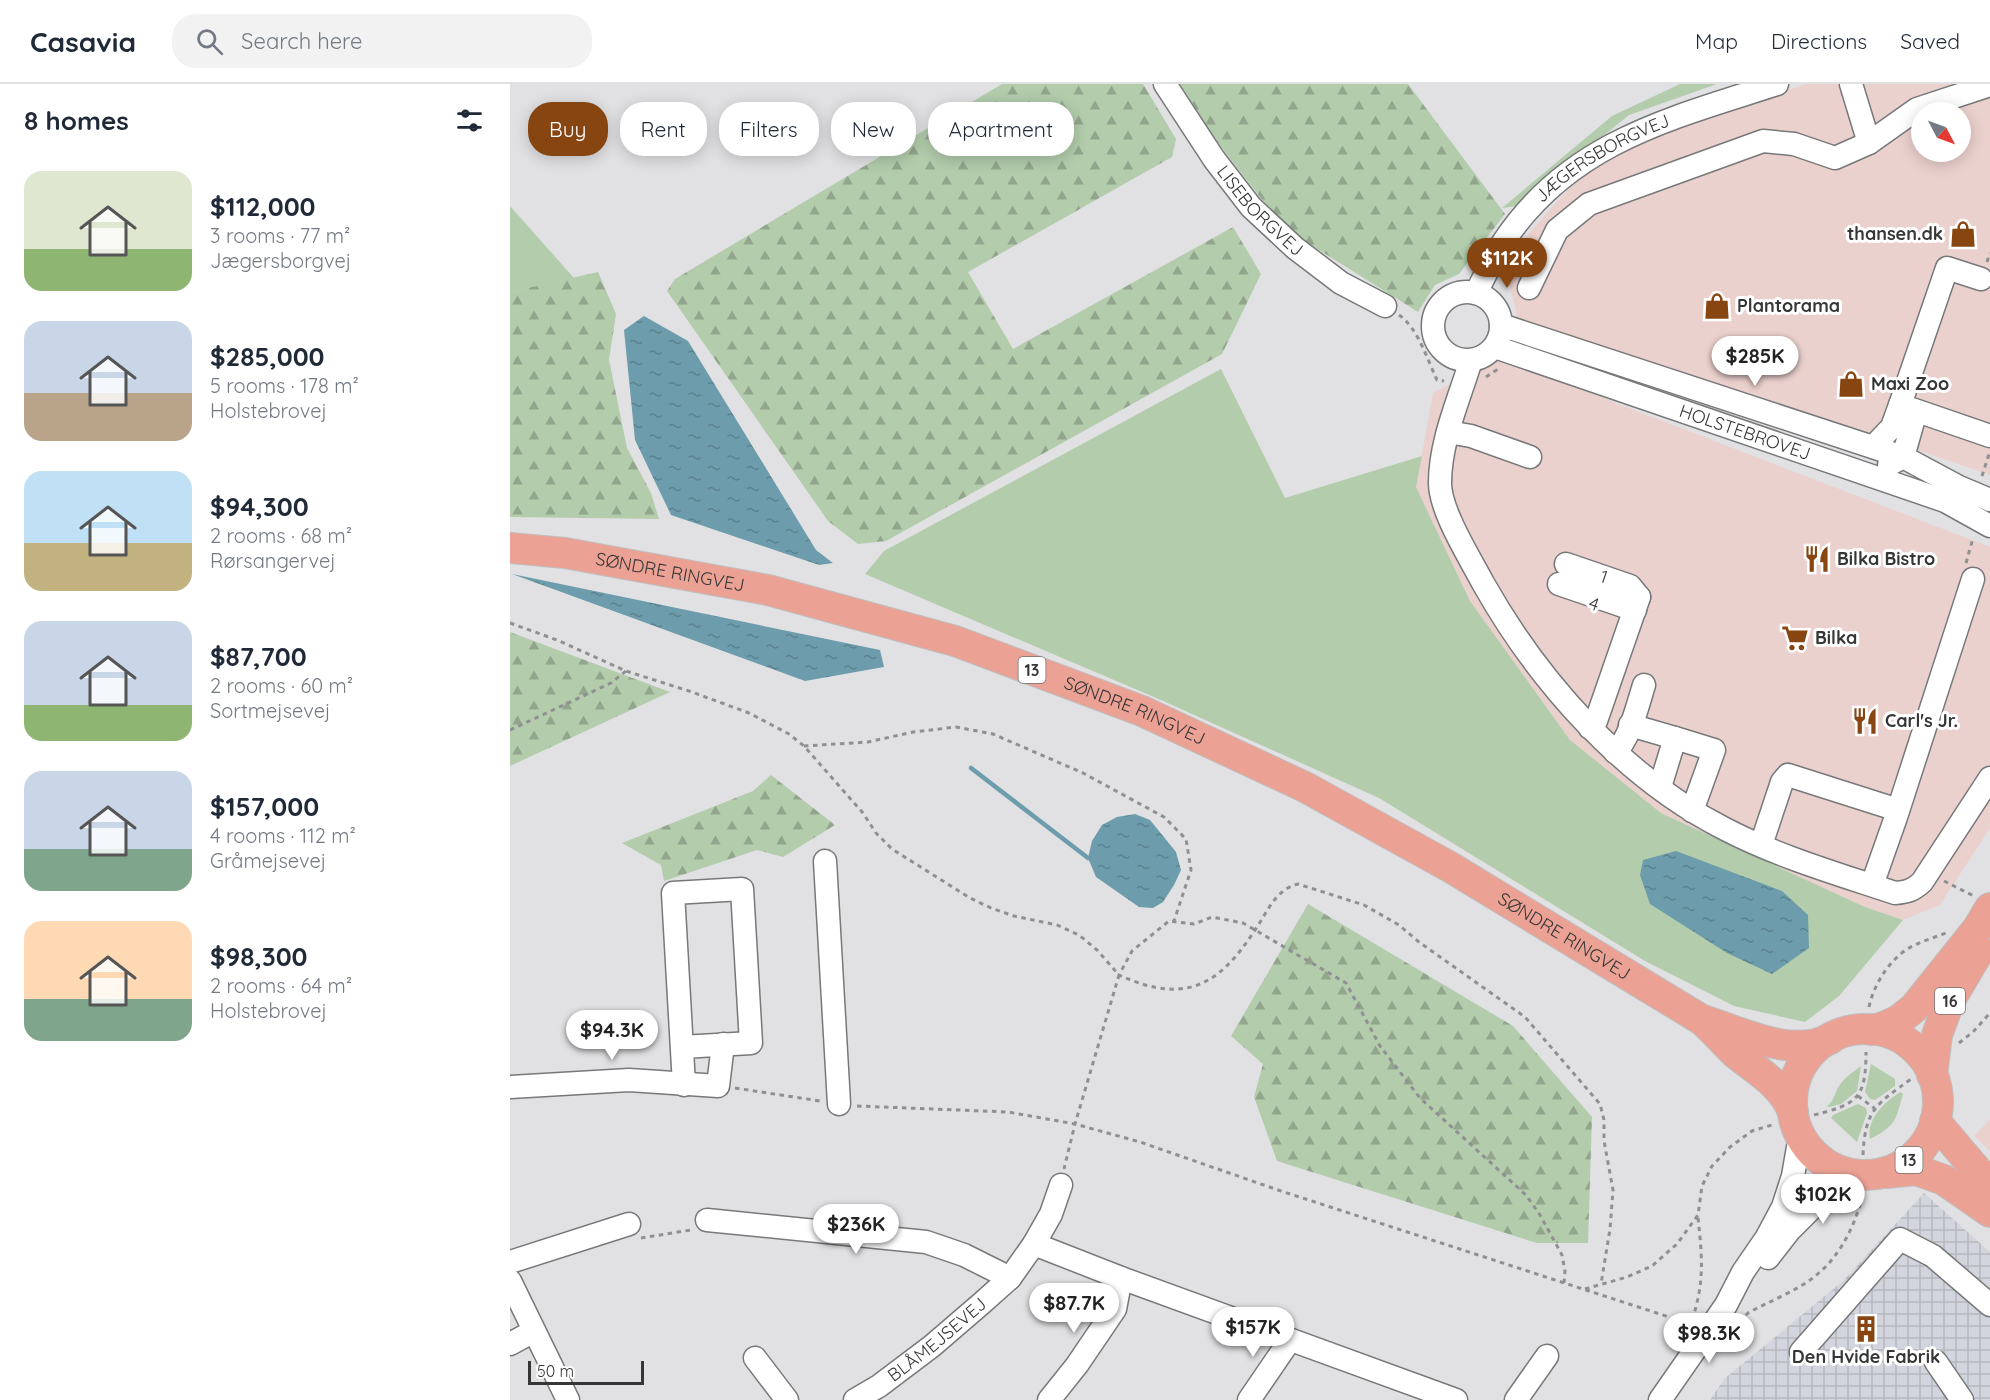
<!DOCTYPE html>
<html lang="en">
<head>
<meta charset="utf-8">
<style>
	body { margin:0; font-family:Quicksand,sans-serif; background:#f2f2f3; color:#1f2937; height:100vh; display:flex; flex-direction:column; font-size:22px; white-space:nowrap }
	* { box-sizing:border-box; margin:0 }
	p { font-size:20px; color:#747a83 }
	.icon { flex:none; width:33px; height:33px; fill:none; stroke:currentColor; stroke-width:2; stroke-linecap:round; stroke-linejoin:round }
	.map { position:relative; flex:1; overflow:hidden }
	.sheet { display:flex; flex-direction:column; background:#fff; width:510px }
	.sheet>* { flex:none }
	.top-card { position:absolute; left:18px; top:18px; width:570px; height:54px; display:flex; gap:12px }
	.needle { width:39px; rotate:131deg }
	.tools { position:absolute; left:1401px; top:18px; display:grid; gap:12px }
	.tools a { display:grid; place-items:center; width:60px; height:60px; border-radius:50%; background:#fff; box-shadow:0 3px 15px #0003; font-size:30px }
	.scale { position:absolute; left:18px; bottom:15px; width:116px; box-sizing:border-box; padding-left:6px; border:3px solid #353636; border-top:0; font-size:16px; line-height:21px; white-space:nowrap; color:#353636; -webkit-text-stroke:4px #fff; paint-order:stroke }
	.price { position:absolute; translate:-50% -51px; padding:0 14px; border-radius:21px; background:#fff; color:#222; font-size:20px; line-height:39px; filter:drop-shadow(0 2px 3px #0008) }
	.price::after { content:''; position:absolute; left:50%; top:36px; width:18px; height:14px; margin-left:-9px; background:inherit; clip-path:polygon(0 0,100% 0,50% 100%) }
	.price.on { background:#864511; color:#fff }
	ul { padding:0; list-style:none }
	li { display:flex; align-items:center; gap:18px; height:150px; padding:0 24px }
	li span { display:grid; place-items:center; flex:none; width:168px; height:120px; border-radius:18px; color:#555 }
	li>.icon { margin-inline-start:auto }
	span .icon { width:72px; height:72px; fill:#fffc; stroke-width:1 }
	li b { font-size:26px }
	h2 { display:flex; justify-content:space-between; align-items:center; height:72px; padding:0 24px; font-size:26px }
	.chip { padding:0 21px; border-radius:24px; background:#fff; box-shadow:0 3px 15px #0003; font-size:21px; line-height:54px }
	.chip.on { background:#864511; color:#fff }
	header { display:flex; align-items:center; gap:36px; box-sizing:border-box; height:84px; padding:0 30px; background:#fff; border-bottom:2px solid #e0e1e3 }
	header strong { font-size:28px }
	nav { display:flex; gap:33px; margin-inline-start:auto; font-size:21px }
	.search { width:420px; height:54px; background:#f2f2f3; display:flex; align-items:center; gap:15px; box-sizing:border-box; padding:0 21px; border-radius:24px; color:#747a83; font-size:22px }
	main { display:flex; flex:1; min-height:0 }
	.map>svg:first-child { display:block }
</style>
</head>
<body>
<header>
<strong>Casavia</strong>
<div class="search"><svg class="icon" aria-label="search" viewBox="0 0 24 24"><circle cx="10" cy="10" r="6"/><path d="M15 15l6 6"/></svg>Search here</div>
<nav><a>Map</a><a>Directions</a><a>Saved</a></nav>
</header>
<main>
<section class="sheet">
<h2>8 homes<svg class="icon" aria-label="filters" viewBox="0 0 24 24"><path d="M4 7h16M4 17h16"/><circle cx="9" cy="7" r="2"/><circle cx="15" cy="17" r="2"/></svg></h2>
<ul>
<li><span style="background:linear-gradient(#dfe7d0 65%,#8fb573 0)"><svg class="icon" aria-label="home" viewBox="0 0 24 24"><path d="M3 11l9-7 9 7M6 9v11h12V9"/></svg></span><div><b>$112,000</b><p>3 rooms · 77 m²</p><p>Jægersborgvej</p></div></li>
<li><span style="background:linear-gradient(#c9d6e8 60%,#b9a48a 0)"><svg class="icon" aria-label="home" viewBox="0 0 24 24"><path d="M3 11l9-7 9 7M6 9v11h12V9"/></svg></span><div><b>$285,000</b><p>5 rooms · 178 m²</p><p>Holstebrovej</p></div></li>
<li><span style="background:linear-gradient(#bfe0f5 60%,#c2b280 0)"><svg class="icon" aria-label="home" viewBox="0 0 24 24"><path d="M3 11l9-7 9 7M6 9v11h12V9"/></svg></span><div><b>$94,300</b><p>2 rooms · 68 m²</p><p>Rørsangervej</p></div></li>
<li><span style="background:linear-gradient(#c9d6e8 70%,#8fb573 0)"><svg class="icon" aria-label="home" viewBox="0 0 24 24"><path d="M3 11l9-7 9 7M6 9v11h12V9"/></svg></span><div><b>$87,700</b><p>2 rooms · 60 m²</p><p>Sortmejsevej</p></div></li>
<li><span style="background:linear-gradient(#c9d6e8 65%,#7fa58c 0)"><svg class="icon" aria-label="home" viewBox="0 0 24 24"><path d="M3 11l9-7 9 7M6 9v11h12V9"/></svg></span><div><b>$157,000</b><p>4 rooms · 112 m²</p><p>Gråmejsevej</p></div></li>
<li><span style="background:linear-gradient(#ffd9b3 65%,#7fa58c 0)"><svg class="icon" aria-label="home" viewBox="0 0 24 24"><path d="M3 11l9-7 9 7M6 9v11h12V9"/></svg></span><div><b>$98,300</b><p>2 rooms · 64 m²</p><p>Holstebrovej</p></div></li>
</ul>
</section>
<div class="map">
<svg width="1480" height="1316" viewBox="0 0 1480 1316">
	<defs>
		<pattern id="industrial-grid" width="8" height="8" patternUnits="userSpaceOnUse" patternTransform="scale(1.5)"><rect width="8" height="8" fill="#d3d5de"/><path d="M0 4h8M4 0v8" fill="none" stroke="#b6b7bf"/></pattern>
		<pattern id="forest-firs" width="22" height="20" patternUnits="userSpaceOnUse" patternTransform="scale(1.5)"><rect width="22" height="20" fill="#b2ccac"/><path d="M5 1l3.5 6h-7zM16 11l3.5 6h-7z" fill="#92a68d"/></pattern>
		<pattern id="water-ripples" width="26" height="14" patternUnits="userSpaceOnUse" patternTransform="scale(1.5)"><rect width="26" height="14" fill="#6d9dac"/><path d="M2 4q2-2 4 0t4 0M15 11q2-2 4 0t4 0" fill="none" stroke="#5a818d"/></pattern>
	</defs>
	<rect width="100%" height="100%" fill="#e1e1e3"/>
	<path fill="#ebd1ce" fill-rule="evenodd" d="M 1295,0 L 1480,0 L 1480,391 L 1356,348 L 1008,236 L 995,180 L 1026,141 L 1058,106 L 1100,70 ZM 1412,28 L 1450,28 L 1450,68 L 1412,68 Z
		M 989,274 L 1480,463 L 1480,744 L 1430,821 L 1393,836 L 1355,823 L 1151,729 L 1060,656 L 960,517 L 906,403 L 923,309 Z
		M 1480,1035 L 1480,1067 L 1464,1052 Z"/>
	<path fill="url(#industrial-grid)" d="M 1414,1109 L 1480,1168 L 1480,1316 L 1200,1316 L 1214,1295 L 1333,1197 Z"/>
	<path fill="#b2ccac" d="M 1170,0 L 1207,0 L 1119,31 L 1007,122 L 992,124 L 1102,32 Z
		M 0,122 L 64,194 L 0,208 Z
		M 711,285 L 775,414 L 912,372 L 906,403 L 960,517 L 1060,656 L 1151,729 L 1355,823 L 1393,836 L 1329,912 L 1295,938 L 1224,922 L 1135,877 L 869,714 L 651,616 L 355,490 L 374,467 Z
		M 1361,980 L 1385,995 L 1385,1002 L 1365,1016 L 1360,1015 L 1355,1008 Z
		M 1351,982 L 1347,1007 L 1331,1020 L 1319,1023 L 1317,1022 C 1325,1017 1324,1009 1329,1002 C 1335,993 1343,988 1351,982 Z
		M 1390,1008 L 1393,1010 C 1385,1037 1387,1041 1360,1055 C 1356,1035 1375,1018 1390,1008 Z
		M 1348,1020 L 1356,1024 L 1357,1029 L 1347,1058 L 1321,1034 L 1323,1031 Z"/>
	<path fill="url(#forest-firs)" d="M 492,0 L 633,0 L 666,55 L 662,73 L 458,188 L 503,265 L 723,143 L 751,190 L 712,270 L 376,457 L 348,460 L 318,437 L 157,207 L 165,195 Z
		M 670,0 L 898,0 L 995,130 L 949,190 L 925,201 L 908,228 L 774,144 L 705,55 Z
		M 88,188 L 106,230 L 99,276 L 117,364 L 141,409 L 149,435 L 0,433 L 0,208 Z
		M 0,548 L 160,608 L 0,682 Z
		M 261,691 L 325,741 L 273,773 L 247,766 L 154,797 L 151,781 L 112,759 L 243,707 Z
		M 798,820 L 1003,942 L 1082,1033 L 1078,1159 L 1027,1159 L 767,1077 L 744,1013 L 753,980 L 721,952 Z"/>
	<path fill="url(#water-ripples)" d="M 134,232 L 178,257 L 306,466 L 323,479 L 309,481 L 161,431 L 125,356 L 114,246 Z
		M 2,490 L 370,566 L 374,583 L 295,597 Z
		M 625,730 L 640,736 L 666,768 L 671,786 L 664,801 L 653,818 L 643,824 L 629,823 L 586,793 L 578,774 L 582,757 L 592,741 L 607,733 Z
		M 1166,767 L 1272,807 L 1298,831 L 1299,864 L 1262,890 L 1217,869 L 1140,820 L 1130,791 L 1133,776 Z"/>
	<g fill="none" stroke-linecap="round" stroke-linejoin="round">
		<path stroke="#6d9dac" stroke-width="4.5" d="M 461,684 L 578,774"/>
		<defs>
			<g id="minor">
				<path id="s1" d="M 655,0 L 704,75 L 741,123 L 785,164 L 831,199 L 875,222"/>
				<path d="M 1341,0 L 1359,59"/>
				<path d="M 1471,195 L 1437,184 L 1390,321 L 1480,352"/>
				<path d="M 1019,204 L 1047,146 L 1079,120 L 1253,57 L 1284,60 L 1325,74 L 1359,59 L 1407,25 L 1480,1"/>
				<circle cx="957" cy="242" r="34"/>
				<path id="s2" d="M 966,209 C 975,192 983,173 994,157 C 1060,58 1162,34 1267,0"/>
				<path d="M 991,241 L 1393,373 L 1449,403 L 1480,416"/>
				<path id="s3" d="M 985,263 L 1435,417 L 1480,442"/>
				<path d="M 961,276 C 949,316 930,357 930,399 C 930,427 960,474 973,499 C 1028,597 1114,694 1215,745 C 1269,773 1328,790 1385,809 C 1398,808 1403,806 1412,798 L 1480,694"/>
				<path d="M 938,348 L 961,352 L 1020,373"/>
				<path d="M 1363,363 L 1382,343 L 1390,321"/>
				<path d="M 1379,381 L 1393,373 L 1406,327"/>
				<path id="s4" d="M 1056,480 L 1120,502 L 1129,513"/>
				<path d="M 1049,500 L 1125,526"/>
				<path d="M 1120,641 L 1165,654"/>
				<path d="M 1080,644 L 1086,637 L 1129,513"/>
				<path d="M 1105,668 C 1120,655 1128,620 1134,601"/>
				<path d="M 1150,703 L 1165,654 L 1204,666 L 1182,727"/>
				<path d="M 1251,761 L 1272,698 L 1278,691 L 1388,726"/>
				<path d="M 315,777 L 329,1020"/>
				<path d="M 1362,801 L 1386,733 L 1463,495"/>
				<path d="M 172,963 L 241,959 L 232,805 L 163,809 L 174,1001"/>
				<path d="M 0,1003 L 119,996 L 208,1002 L 213,960"/>
				<path d="M 551,1101 L 541,1130 L 524,1160 L 611,1194 L 946,1316"/>
				<path d="M 197,1136 L 416,1158 L 454,1171 L 500,1194"/>
				<path d="M 1258,1174 L 1279,1147 L 1320,1106 L 1348,1091"/>
				<path d="M 0,1178 L 119,1140"/>
				<path d="M 0,1197 L 58,1316"/>
				<path d="M 0,1260 L 24,1247"/>
				<path d="M 1291,1268 L 1390,1155 L 1423,1172 L 1480,1221"/>
				<path d="M 245,1274 L 277,1316"/>
				<path d="M 1426,1278 L 1452,1316"/>
				<path id="s5" d="M 345,1316 L 369,1302 L 422,1262 L 472,1219 L 500,1194 L 524,1160"/>
				<path d="M 539,1316 L 567,1281 L 605,1225 L 611,1194"/>
				<path d="M 739,1316 L 780,1256"/>
				<path d="M 1006,1316 L 1037,1272"/>
				<path d="M 1150,1316 L 1216,1221 L 1233,1188 L 1257,1153 L 1273,1123 L 1283,1092 L 1290,1052"/>
			</g>
			<g id="major">
				<path id="s6" d="M 0,464 L 55,469 L 258,506 L 445,557 L 632,627 L 795,703 L 940,783 L 1192,936 C 1203,946 1214,958 1225,969 C 1247,987 1272,1000 1283,1028"/>
				<path d="M 1196,937 C 1234,949 1281,974 1320,955"/>
				<circle cx="1355" cy="1018" r="73"/>
				<path d="M 1361,946 L 1371,944 L 1389,936 L 1404,924 L 1468,844 L 1480,824"/>
				<path d="M 1422,991 L 1427,951 L 1439,918 L 1469,867"/>
				<path d="M 1425,1037 L 1480,1102"/>
				<path d="M 1376,1089 L 1406,1086 L 1434,1096 L 1480,1128"/>
			</g>
		</defs>
		<use href="#minor" stroke="#777879" stroke-width="25"/>
		<use href="#major" stroke="#bebfbf" stroke-width="32"/>
		<path stroke="#8f9091" stroke-width="3" stroke-dasharray="4.5 4.5" stroke-linecap="butt" d="M 1477,178 L 1480,169
			M 889,231 C 908,244 917,275 927,296 L 934,297
			M 976,293 L 988,285
			M 1472,392 L 1479,370
			M 1456,479 L 1463,454
			M 0,539 L 47,556 L 116,587 L 179,607 L 239,629 L 279,650 L 294,662 L 353,729 L 366,749 L 382,765 L 460,814 L 481,824 L 504,832 L 547,841 L 569,851 L 587,866 L 609,891 L 565,1040 L 554,1085
			M 0,646 L 101,599 L 116,587
			M 294,662 L 358,658 L 403,648 L 446,643 L 483,650 L 573,689 L 654,733 L 676,755 L 681,786 L 664,837
			M 1434,797 L 1464,812
			M 1359,923 C 1364,899 1382,871 1405,861 C 1415,856 1426,853 1436,849
			M 1449,959 L 1463,948 L 1480,929
			M 225,1004 L 310,1017
			M 1348,1012 L 1364,1024
			M 347,1022 L 498,1028 L 565,1040 L 630,1058 L 771,1107 L 1156,1232 L 1178,1244
			M 1304,1031 C 1347,1020 1356,1015 1356,968
			M 1353,1071 C 1355,1025 1367,1020 1401,995
			M 131,1154 L 181,1146
			M 1054,1199 L 1055,1187 L 1052,1171 L 1030,1131 L 1016,1111 L 910,1014 L 870,962 L 836,899 L 733,839 L 702,833 L 684,840 L 659,837 L 622,867 L 609,891 C 681,924 714,897 752,835 C 761,820 770,804 788,800 L 854,821 L 889,841 L 909,858 L 1015,933 L 1090,1020 L 1094,1036 L 1094,1057 L 1103,1106 L 1100,1145 L 1091,1200
			M 1075,1205 L 1117,1193 L 1142,1182 L 1167,1160 L 1188,1131 L 1192,1102 L 1202,1082 L 1220,1063 L 1242,1047 L 1265,1040
			M 1182,1236 C 1195,1197 1192,1173 1188,1133
			M 1229,1237 L 1238,1229 C 1256,1219 1288,1206 1304,1193 C 1330,1173 1345,1142 1353,1110"/>
		<use href="#minor" stroke="#fff" stroke-width="22"/>
		<use href="#major" stroke="#eca195" stroke-width="30"/>
	</g>
	<defs>
		<symbol id="shop-bare" viewBox="-9 -9 18 18"><path d="M-5-2.5h2.3a2.7 3.5 0 0 1 5.4 0H5L5.5 6h-11ZM-1.5-2.5h3a1.5 2.3 0 0 0-3 0Z" fill="#864511" stroke="#fff" stroke-width="2.5" paint-order="stroke"/></symbol>
		<symbol id="restaurant-bare" viewBox="-9 -9 18 18"><path d="M-5-6h1v4h1v-4h1v4h1v-4h1v5L-1.5 .5V6h-2V.5L-5-1ZM5-6V6H3V1.5H1.5Q1.5-4 5-6Z" fill="#864511" stroke="#fff" stroke-width="2.5" paint-order="stroke"/></symbol>
		<symbol id="supermarket-bare" viewBox="-9 -9 18 18"><path d="M-6-5.5h2.5l.6 2H6L4.5 2H-2.5L-4.4-4H-6ZM-1.5 3.2a1.3 1.3 0 1 0 .1 0ZM3 3.2a1.3 1.3 0 1 0 .1 0Z" fill="#864511" stroke="#fff" stroke-width="2.5" paint-order="stroke"/></symbol>
		<symbol id="building-bare" viewBox="-9 -9 18 18"><path d="M-4-6H4V6H1V3H-1V6H-4ZM-2.5-4.3h1.7v1.8h-1.7ZM.8-4.3h1.7v1.8H.8ZM-2.5-1h1.7V.8h-1.7ZM.8-1h1.7V.8H.8Z" fill="#864511" stroke="#fff" stroke-width="2.5" paint-order="stroke"/></symbol>
	</defs>
	<g fill-rule="evenodd">
		<use href="#shop-bare" x="1434" y="131" width="38" height="38"/>
		<use href="#shop-bare" x="1188" y="203" width="38" height="38"/>
		<use href="#shop-bare" x="1322" y="281" width="38" height="38"/>
		<use href="#restaurant-bare" x="1288" y="456" width="38" height="38"/>
		<use href="#supermarket-bare" x="1266" y="535" width="38" height="38"/>
		<use href="#restaurant-bare" x="1336" y="618" width="38" height="38"/>
		<use href="#building-bare" x="1337" y="1226" width="38" height="38"/>
	</g>
	<g text-anchor="middle" stroke-width="6" stroke-linejoin="round" paint-order="stroke">
		<g fill="#fff" stroke="#727272" stroke-width="1.5">
			<rect x="508.5" y="573" width="27" height="26" rx="4.5"/>
			<rect x="1425" y="904" width="30" height="26" rx="4.5"/>
			<rect x="1385.5" y="1063" width="27" height="26" rx="4.5"/>
		</g>
		<g font-size="16" font-weight="bold" fill="#353636">
			<text x="522" y="592">13</text>
			<text x="1440" y="923">16</text>
			<text x="1399" y="1082">13</text>
		</g>
		<g font-size="18" fill="#353636" stroke="#fff">
			<text dy="6" stroke="none"><textPath href="#s2" startOffset="190">JÆGERSBORGVEJ</textPath></text>
			<text dy="6" stroke="none"><textPath href="#s1" startOffset="159">LISEBORGVEJ</textPath></text>
			<text dy="6" stroke="none"><textPath href="#s3" startOffset="264">HOLSTEBROVEJ</textPath></text>
			<text dy="6" stroke="none"><textPath href="#s6" startOffset="162">SØNDRE RINGVEJ</textPath></text>
			<text dy="6" stroke="none"><textPath href="#s4" startOffset="40">1</textPath></text>
			<text transform="translate(1084 520) rotate(19)" y="6">4</text>
			<text dy="6" stroke="none"><textPath href="#s6" startOffset="648">SØNDRE RINGVEJ</textPath></text>
			<text dy="6" stroke="none"><textPath href="#s6" startOffset="1134">SØNDRE RINGVEJ</textPath></text>
			<text dy="6" stroke="none"><textPath href="#s5" startOffset="102">BLÅMEJSEVEJ</textPath></text>
		</g>
		<g font-size="18" font-weight="bold" fill="#353636" stroke="#fff" text-anchor="start">
			<text x="1433" y="156" text-anchor="end">thansen.dk</text>
			<text x="1227" y="228">Plantorama</text>
			<text x="1361" y="306">Maxi Zoo</text>
			<text x="1327" y="481">Bilka Bistro</text>
			<text x="1305" y="560">Bilka</text>
			<text x="1375" y="643">Carl's Jr.</text>
			<text x="1356" y="1279" text-anchor="middle">Den Hvide Fabrik</text>
		</g>
	</g>
</svg>
<div class="tools">
<a><svg class="needle" viewBox="-14 -14 28 28"><path d="M0-13l5 13h-10z" fill="#e53935"/><path d="M0 13l5-13h-10z" fill="#747a83"/></svg></a>
</div>
<div class="scale">50 m</div>
<b class="price on" style="left:997px;top:205px">$112K</b>
<b class="price" style="left:1245px;top:303px">$285K</b>
<b class="price" style="left:102px;top:977px">$94.3K</b>
<b class="price" style="left:1313px;top:1141px">$102K</b>
<b class="price" style="left:346px;top:1171px">$236K</b>
<b class="price" style="left:564px;top:1250px">$87.7K</b>
<b class="price" style="left:743px;top:1274px">$157K</b>
<b class="price" style="left:1199px;top:1280px">$98.3K</b>
<div class="top-card">
<a class="chip on">Buy</a>
<a class="chip">Rent</a>
<a class="chip">Filters</a>
<a class="chip">New</a>
<a class="chip">Apartment</a>
</div>
</div>
</main>
</body>
</html>
